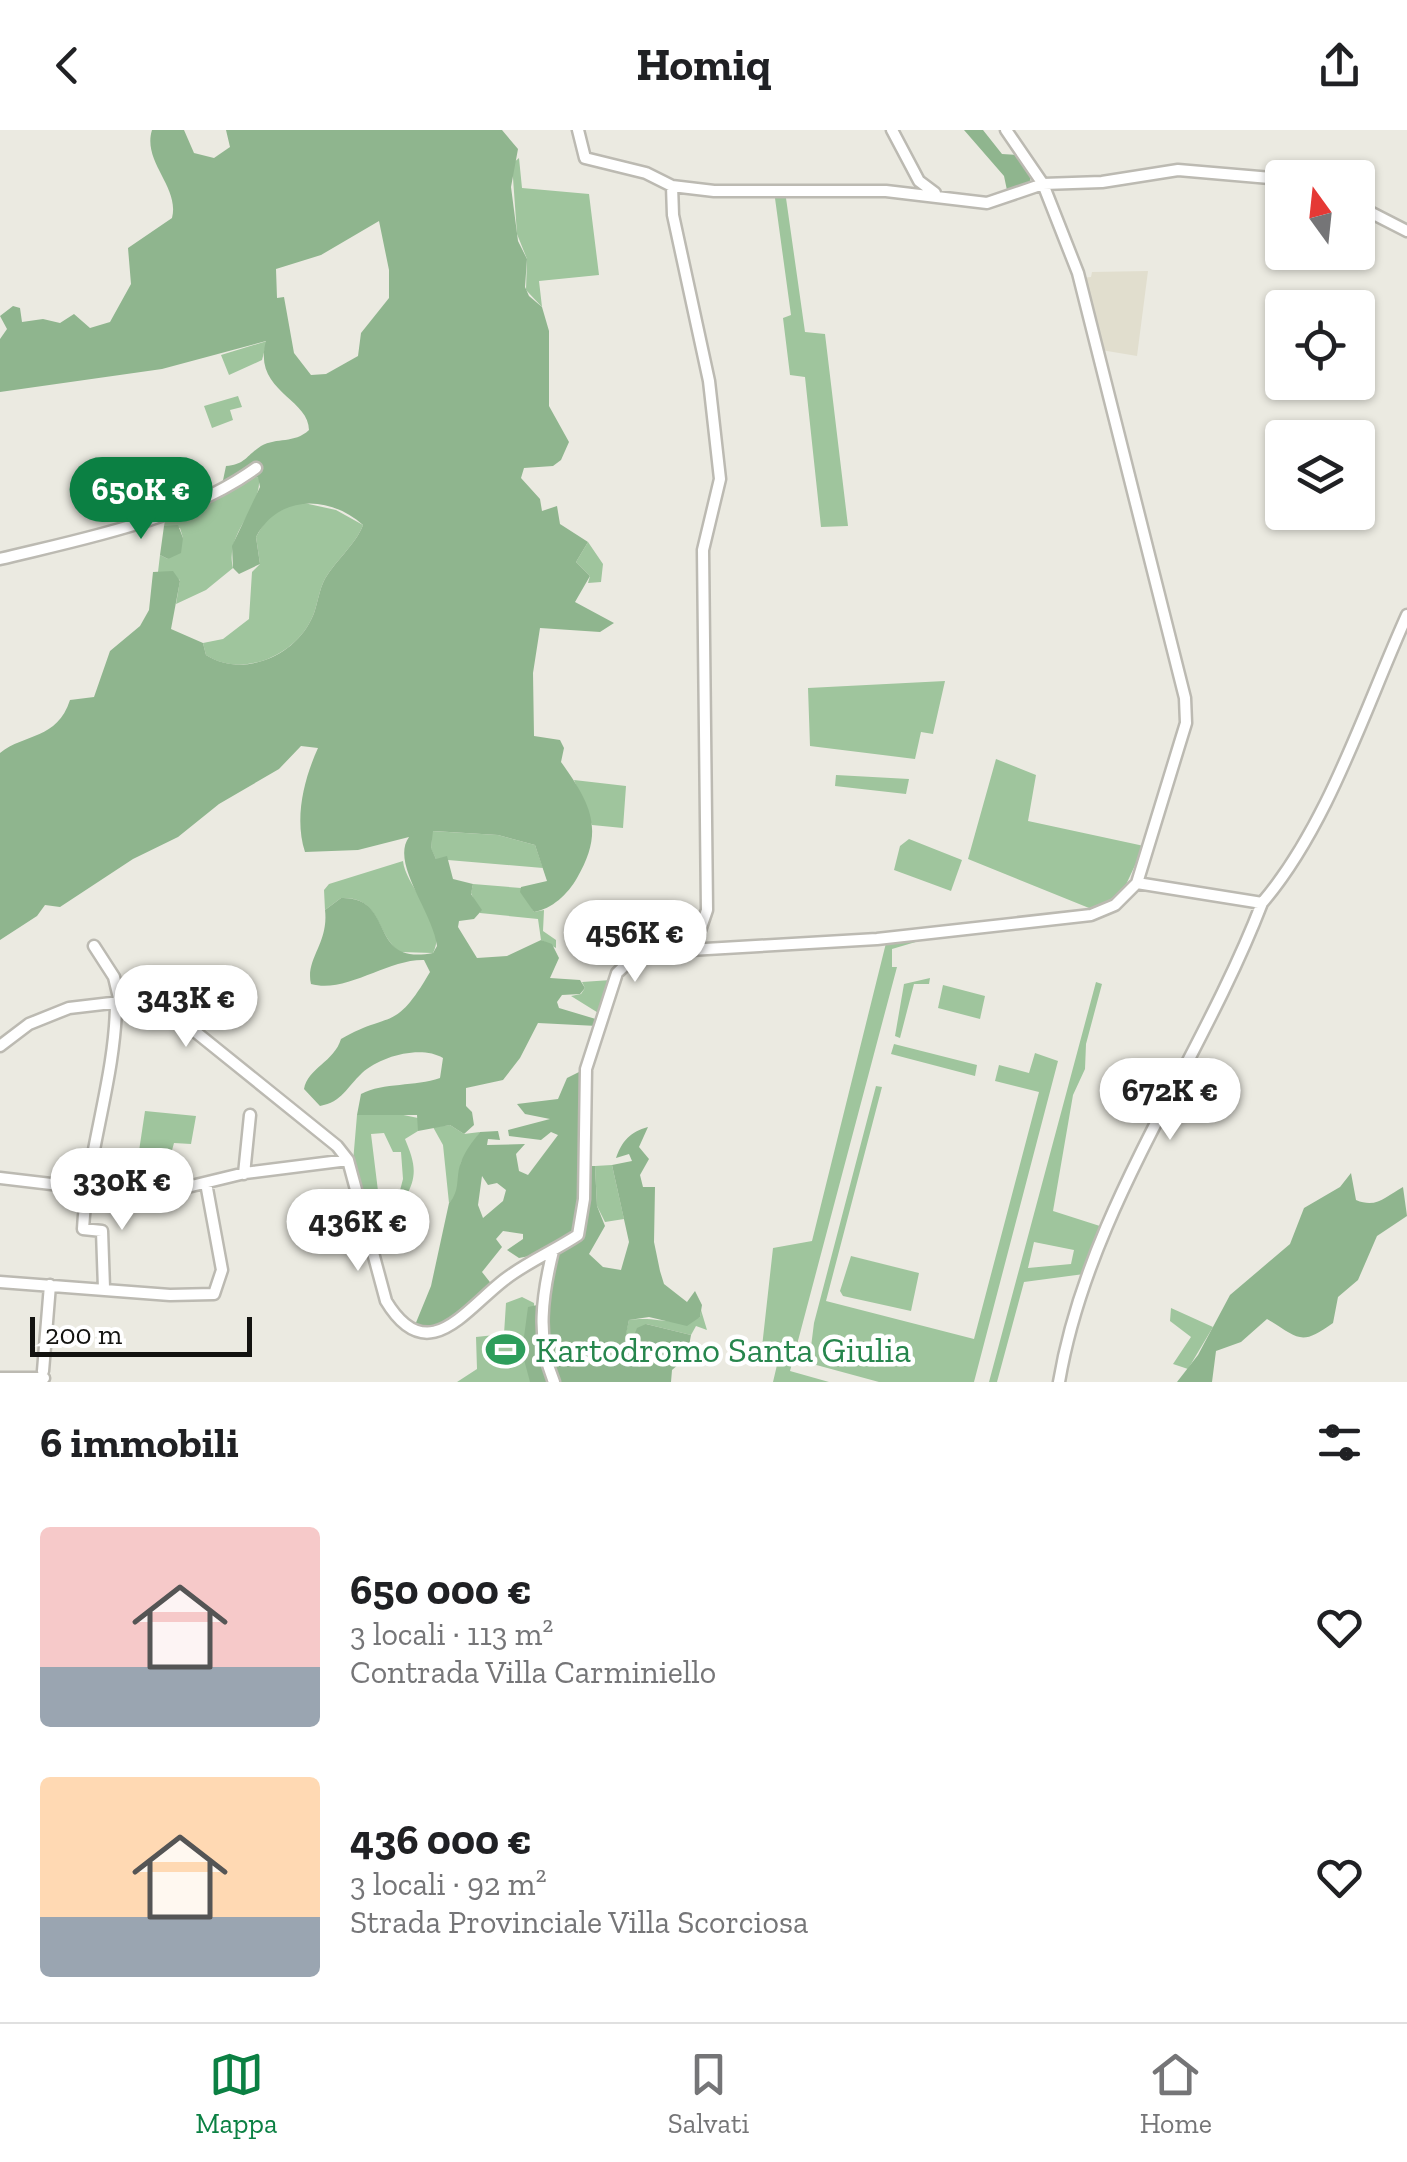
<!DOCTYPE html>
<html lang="it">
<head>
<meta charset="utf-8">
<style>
	body { margin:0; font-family:"Zilla Slab",serif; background:#f2f2f2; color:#202124; height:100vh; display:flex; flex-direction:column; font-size:38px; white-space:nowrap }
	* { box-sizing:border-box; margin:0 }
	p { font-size:32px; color:#757577 }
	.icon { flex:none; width:55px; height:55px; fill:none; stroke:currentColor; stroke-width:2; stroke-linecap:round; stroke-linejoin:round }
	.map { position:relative; height:1252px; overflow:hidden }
	.panel { display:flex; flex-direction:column; background:#fff; flex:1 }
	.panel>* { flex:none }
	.needle { width:65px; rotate:345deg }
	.controls { position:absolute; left:1265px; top:30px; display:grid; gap:20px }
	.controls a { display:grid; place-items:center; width:110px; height:110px; border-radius:10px; background:#fff; box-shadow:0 2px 8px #0004; font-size:50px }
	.scale { position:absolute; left:30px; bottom:25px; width:222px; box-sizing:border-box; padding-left:10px; border:5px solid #131310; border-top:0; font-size:28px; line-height:35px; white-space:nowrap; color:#131310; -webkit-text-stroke:8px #fff; paint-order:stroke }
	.price { position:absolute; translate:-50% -85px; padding:0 22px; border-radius:35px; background:#fff; color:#222; font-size:32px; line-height:65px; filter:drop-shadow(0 2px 5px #0008) }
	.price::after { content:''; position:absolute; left:50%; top:60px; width:30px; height:22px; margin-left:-15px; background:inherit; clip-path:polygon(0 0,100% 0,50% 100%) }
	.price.on { background:#0b8043; color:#fff }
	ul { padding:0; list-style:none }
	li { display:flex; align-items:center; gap:30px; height:250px; padding:0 40px }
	li span { display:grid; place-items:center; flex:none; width:280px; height:200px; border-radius:10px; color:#555 }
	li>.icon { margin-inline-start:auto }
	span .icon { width:120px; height:120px; fill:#fffc; stroke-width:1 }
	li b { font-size:42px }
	h2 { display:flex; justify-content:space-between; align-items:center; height:120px; padding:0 40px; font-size:42px }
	header { display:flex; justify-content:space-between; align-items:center; height:130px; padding:0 40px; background:#fff; font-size:45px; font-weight:800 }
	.tabs { display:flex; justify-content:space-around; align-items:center; height:140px; border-top:2px solid #e0e0e0; background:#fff; font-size:28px; color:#757577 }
	.tabs a { display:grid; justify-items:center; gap:5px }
	.tabs .on { color:#0b8043 }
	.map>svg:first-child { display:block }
</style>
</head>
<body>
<header><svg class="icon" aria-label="back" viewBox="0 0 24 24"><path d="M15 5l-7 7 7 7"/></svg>Homiq<svg class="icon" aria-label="share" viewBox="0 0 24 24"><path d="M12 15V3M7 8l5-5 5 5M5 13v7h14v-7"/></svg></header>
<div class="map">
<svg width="1407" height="1252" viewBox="0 0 1407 1252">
	<rect width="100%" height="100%" fill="#ebeae1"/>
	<path fill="#e1dece" d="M 1148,141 L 1137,226 L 1101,220 L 1082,148 L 1091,147 L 1092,142 Z"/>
	<path fill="#9fc59d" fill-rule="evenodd" d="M 519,28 L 522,58 L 589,64 L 599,145 L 539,151 L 542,177 L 526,160 L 527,129 L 517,104 L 512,34 Z
		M 774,61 L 785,61 L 805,202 L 825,204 L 848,396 L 821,397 L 805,247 L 790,245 L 783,188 L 791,185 Z
		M 267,211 L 262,230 L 229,245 L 221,225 Z
		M 238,266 L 242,277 L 230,280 L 233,290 L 212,298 L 204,276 Z
		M 259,347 C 262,380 224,403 233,438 L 206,460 L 176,474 L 180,450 L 158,442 L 160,425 L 168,429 L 183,408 L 180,398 L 164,396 L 166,386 L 247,348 Z
		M 304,373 L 336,380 L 363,395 C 356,415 333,432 323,453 C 318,464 317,479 311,490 C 293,527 241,548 206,525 L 203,513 L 223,509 L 249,489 L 252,442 L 260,434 L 256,407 C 268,385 278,376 304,373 Z
		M 588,412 L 603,434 L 601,452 L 588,453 L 590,446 L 576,432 Z
		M 945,551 L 933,604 L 921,602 L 915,629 L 810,616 L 808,558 Z
		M 996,629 L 1036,645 L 1028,691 L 1144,716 L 1123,761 L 1094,780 L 968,729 Z
		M 836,645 L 909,649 L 906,664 L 835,656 Z
		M 574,650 L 626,656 L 623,698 L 592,695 Z
		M 432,701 L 498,705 L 535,715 L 543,738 L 436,729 L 431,719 Z
		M 909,709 L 962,730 L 951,761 L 894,740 L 900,716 Z
		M 403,731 C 406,759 449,791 433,823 L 400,822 C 374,802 382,767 341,768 L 325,780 L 324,760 L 329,754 Z
		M 473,754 L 521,758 L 534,782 L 544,780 L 543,801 L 556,810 L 556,818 L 541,810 L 538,789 L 480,783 L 471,763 Z
		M 919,811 L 892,819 L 892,837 L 897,837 L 790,1241 L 829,1252 L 773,1252 L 777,1235 L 761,1226 L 773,1118 L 812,1111 L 886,813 Z
		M 930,848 L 929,854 L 914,854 L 900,908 L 895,906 L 904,854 Z
		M 611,850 L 600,884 L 571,866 L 581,864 L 585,858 L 582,852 Z
		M 1096,852 L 1102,854 L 1086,914 L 1085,939 L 1073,965 L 1053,1081 L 1103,1097 L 1084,1144 L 1024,1152 L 997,1252 L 989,1252 ZM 1034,1112 L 1074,1120 L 1071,1134 L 1028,1138 Z
		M 943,855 L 985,866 L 980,889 L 938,878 Z
		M 894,914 L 977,935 L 975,946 L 891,924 Z
		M 1035,923 L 1058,931 L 974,1252 L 879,1252 L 809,1233 L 814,1193 L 876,956 L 882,957 L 826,1171 L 974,1209 L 1039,962 L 995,951 L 999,935 L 1029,943 Z
		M 145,981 L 196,986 L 191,1014 L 174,1013 L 171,1024 L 139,1021 Z
		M 389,982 L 418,988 L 418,1001 L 405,1009 C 414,1031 419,1045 405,1068 L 398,1068 L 403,1049 L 401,1022 L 393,1022 L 384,1003 L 371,1004 L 378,1061 L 365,1079 L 353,1032 L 357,985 Z
		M 450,995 L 464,1004 L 480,1002 L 461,1032 L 457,1064 L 449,1073 L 443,1015 L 433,997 Z
		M 612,1035 L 624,1089 L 605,1092 L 597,1076 L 595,1036 Z
		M 851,1126 L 919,1143 L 911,1181 L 843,1166 L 840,1161 Z
		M 522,1167 L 534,1173 L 537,1252 L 457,1252 L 477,1239 L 476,1207 L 504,1204 L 506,1173 Z
		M 1171,1178 L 1213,1197 L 1188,1239 L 1173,1234 L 1191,1207 L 1170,1191 Z
		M 701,1180 L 707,1200 L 696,1196 L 691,1205 L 646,1194 L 661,1227 L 626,1231 L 622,1219 L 629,1190 C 659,1186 669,1197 700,1187 Z"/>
	<path fill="#8fb58e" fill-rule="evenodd" d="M 152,0 L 184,0 L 194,23 L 214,28 L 230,17 L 226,0 L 502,0 L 518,19 L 511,57 L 518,111 L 527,129 L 525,157 L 529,166 L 542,177 L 549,201 L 549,276 L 569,312 L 561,330 L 553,336 L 524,338 L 521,348 L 540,369 L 542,381 L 557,376 L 560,394 L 588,412 L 576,432 L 590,446 L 575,472 L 614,493 L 600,502 L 540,498 L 533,543 L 534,606 L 560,610 L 564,618 L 561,632 C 591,674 605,700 577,748 C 568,764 552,779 534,782 L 520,762 L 521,757 L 547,751 L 535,715 L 498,705 L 433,701 L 431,718 L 436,729 L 447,726 L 453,749 L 473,754 L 471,764 L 482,780 L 474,789 L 459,791 L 458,797 L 477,828 L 507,826 L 541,810 L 552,814 L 559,828 L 550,848 L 580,850 L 585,858 L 580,864 L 562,865 L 557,872 L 559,878 L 599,890 L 597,896 L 538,893 L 520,928 L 503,950 L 466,958 L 466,976 L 472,982 L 474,995 L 464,1004 L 450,995 L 418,1001 L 417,985 L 357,985 L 361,964 C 384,952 415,957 440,948 L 443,928 C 421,915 381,926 362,943 C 347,957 342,972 320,976 L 304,959 C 308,938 334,932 341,909 C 391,880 394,904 430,842 L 424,830 C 387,829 346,864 311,854 C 305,829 329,813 325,780 L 341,768 C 397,766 366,836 433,823 L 437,816 C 433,782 390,733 409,707 L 358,720 L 305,722 C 294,688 304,649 318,618 L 301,616 L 279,639 L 219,674 L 178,707 L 133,729 L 60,777 L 45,775 L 37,786 L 0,810 L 0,623 C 25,603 57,610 70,570 L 94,567 L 110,521 L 140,496 L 149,480 L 153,442 L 173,441 L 180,451 L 171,499 L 203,513 L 206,525 C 242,548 293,527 311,490 C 317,479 318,464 323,453 C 333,432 356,415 363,395 C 328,364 278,365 256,407 L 260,434 L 239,444 L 233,438 L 232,416 L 260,357 L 258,347 L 222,355 L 226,336 C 245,335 247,325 261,316 C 277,307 294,314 309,300 C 309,268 252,261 266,211 L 162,239 L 0,262 L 0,209 L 7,199 L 0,186 L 13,176 L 20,178 L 22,192 L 43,189 L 60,193 L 74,184 L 90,198 L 110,192 L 131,154 L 128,118 L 172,88 C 180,57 142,32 152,0 ZM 379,91 L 389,140 L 389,168 L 361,203 L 358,226 L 326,244 L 311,245 L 294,223 L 284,167 L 277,168 L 276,139 L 321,125 Z
		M 964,0 L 983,0 L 1002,24 L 1019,25 L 1031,45 L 1030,53 L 1008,65 L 1004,46 Z
		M 178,395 L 183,408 L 181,423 L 168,429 L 160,425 L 164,396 Z
		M 583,940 L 579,1099 L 540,1124 L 519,1128 L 507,1120 L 523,1109 L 523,1104 L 503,1101 L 496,1109 L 502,1117 L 482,1142 L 493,1156 L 437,1198 L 415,1195 L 431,1156 L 449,1073 C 461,1060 455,1048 461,1032 C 465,1021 473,1011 480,1002 L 498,1001 L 500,1010 L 488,1009 L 487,1015 L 525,1014 L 516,1024 L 519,1041 L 528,1045 L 558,1005 L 551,1002 L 541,1010 L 509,1006 L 508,1000 L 550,989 L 525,984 L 517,974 L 558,969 L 567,948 ZM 482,1046 L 488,1055 L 497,1053 L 506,1060 L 503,1071 L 483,1088 L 478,1075 Z
		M 648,997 L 639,1017 L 649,1029 L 640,1045 L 643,1057 L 655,1057 L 654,1112 L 660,1141 L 664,1154 L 687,1172 L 695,1161 L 702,1175 L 700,1187 L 687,1196 L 649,1187 L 629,1190 L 623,1219 L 626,1231 L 636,1232 L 637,1218 L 661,1226 L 660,1220 L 636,1214 L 633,1208 L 637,1198 L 646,1194 L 691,1205 L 687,1227 L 672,1240 L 671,1252 L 530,1252 L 522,1222 L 528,1177 L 542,1174 L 552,1127 L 582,1105 L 586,1036 L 595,1036 L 597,1076 L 605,1096 L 589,1124 L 603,1137 L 621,1140 L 629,1112 L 612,1035 L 632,1031 L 629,1024 L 616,1028 C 622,1011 630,1002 648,997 Z
		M 1351,1043 L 1356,1070 C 1377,1079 1386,1066 1403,1057 L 1407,1086 L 1377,1106 L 1358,1150 L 1338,1167 L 1333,1193 C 1300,1217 1299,1208 1267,1189 L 1241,1212 L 1216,1221 L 1212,1252 L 1177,1252 L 1198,1225 L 1230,1165 L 1290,1114 L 1304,1078 L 1340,1057 Z"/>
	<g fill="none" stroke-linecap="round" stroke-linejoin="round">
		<defs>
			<path id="minor" d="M 578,0 L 585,28 L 646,43 L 672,56 L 714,61 L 886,61 L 987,73 L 1043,54 L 1102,52 L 1178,40 L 1282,49
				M 892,0 L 919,51 L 935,63
				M 672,56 L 673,85 L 709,251 L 720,349 L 703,420 L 707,780 L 694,818
				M 1358,76 L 1407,101
				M 0,429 C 86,408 184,390 256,338
				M 1137,753 L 1262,773 C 1328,696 1365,578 1407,485
				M 94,816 L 114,847 L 120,872
				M 0,916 L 29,894 L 69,878 L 120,872 L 157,877 L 187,895 L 337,1016 L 348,1030 L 386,1171 C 427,1239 464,1181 504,1150 C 527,1132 554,1121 578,1105 L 584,1069 L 586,939 L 617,843 L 638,823 L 877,809 L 1091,785 L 1115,775 L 1137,753 L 1186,593 L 1185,568 L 1078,143 L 1043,54 L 1006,0
				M 244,1044 L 250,985
				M 0,1048 L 85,1058 L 175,1060 L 245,1043 L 348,1030
				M 553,1121 C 542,1165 536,1209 554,1252
				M 0,1152 L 170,1165 L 214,1164 L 222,1140 L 206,1053
				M 104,1158 L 102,1101 L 83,1099 C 87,1024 116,945 116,872
				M 43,1241 L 50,1155
				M 0,1248 L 44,1248
				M 1059,1252 C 1088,1080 1200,934 1262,773"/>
		</defs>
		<use href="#minor" stroke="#bcbab2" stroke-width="15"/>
		<use href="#minor" stroke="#fff" stroke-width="10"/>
	</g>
	<defs>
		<symbol id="stadium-bare" viewBox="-9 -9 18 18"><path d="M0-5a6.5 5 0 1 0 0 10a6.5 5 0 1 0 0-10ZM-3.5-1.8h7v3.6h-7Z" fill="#2e9e5b" stroke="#fff" stroke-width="2.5" paint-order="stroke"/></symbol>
	</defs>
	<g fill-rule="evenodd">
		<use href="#stadium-bare" x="478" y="1192" width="55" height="55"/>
	</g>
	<g text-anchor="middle" stroke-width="9" stroke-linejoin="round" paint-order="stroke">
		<g font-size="35" fill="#27864d" stroke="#fff" text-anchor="start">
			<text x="535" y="1232">Kartodromo Santa Giulia</text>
		</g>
	</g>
</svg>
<div class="controls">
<a><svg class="needle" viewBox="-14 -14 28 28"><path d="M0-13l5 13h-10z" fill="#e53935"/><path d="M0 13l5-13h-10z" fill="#757577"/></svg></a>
<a><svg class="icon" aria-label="locate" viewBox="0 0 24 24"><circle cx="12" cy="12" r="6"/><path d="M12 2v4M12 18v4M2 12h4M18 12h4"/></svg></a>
<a><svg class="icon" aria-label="layers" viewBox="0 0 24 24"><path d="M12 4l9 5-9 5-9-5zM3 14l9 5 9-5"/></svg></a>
</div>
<div class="scale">200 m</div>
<b class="price on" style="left:141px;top:412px">650K €</b>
<b class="price" style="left:635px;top:855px">456K €</b>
<b class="price" style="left:186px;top:920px">343K €</b>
<b class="price" style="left:1170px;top:1013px">672K €</b>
<b class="price" style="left:122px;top:1103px">330K €</b>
<b class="price" style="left:358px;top:1144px">436K €</b>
</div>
<section class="panel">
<h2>6 immobili<svg class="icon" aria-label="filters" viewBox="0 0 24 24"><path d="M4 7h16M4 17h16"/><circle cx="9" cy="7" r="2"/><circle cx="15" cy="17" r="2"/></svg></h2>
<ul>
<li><span style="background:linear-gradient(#f6c9c9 70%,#9aa5b1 0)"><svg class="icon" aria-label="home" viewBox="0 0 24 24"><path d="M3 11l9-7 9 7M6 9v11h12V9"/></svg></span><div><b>650 000 €</b><p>3 locali · 113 m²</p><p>Contrada Villa Carminiello</p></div><svg class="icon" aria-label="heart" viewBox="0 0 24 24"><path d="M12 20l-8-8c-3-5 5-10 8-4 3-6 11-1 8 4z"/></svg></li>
<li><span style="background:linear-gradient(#ffd9b3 70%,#9aa5b1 0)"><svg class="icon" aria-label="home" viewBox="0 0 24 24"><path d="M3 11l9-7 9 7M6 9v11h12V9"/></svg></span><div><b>436 000 €</b><p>3 locali · 92 m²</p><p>Strada Provinciale Villa Scorciosa</p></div><svg class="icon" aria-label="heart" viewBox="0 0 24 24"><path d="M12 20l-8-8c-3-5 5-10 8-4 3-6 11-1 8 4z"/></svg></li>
</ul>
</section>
<nav class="tabs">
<a class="on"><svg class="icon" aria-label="map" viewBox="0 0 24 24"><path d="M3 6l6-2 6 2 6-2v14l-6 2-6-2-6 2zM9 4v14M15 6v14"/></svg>Mappa</a>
<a><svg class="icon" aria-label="saved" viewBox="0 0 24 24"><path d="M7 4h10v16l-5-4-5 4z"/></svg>Salvati</a>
<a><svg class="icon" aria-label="home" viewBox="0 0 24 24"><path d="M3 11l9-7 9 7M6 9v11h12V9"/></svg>Home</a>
</nav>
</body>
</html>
